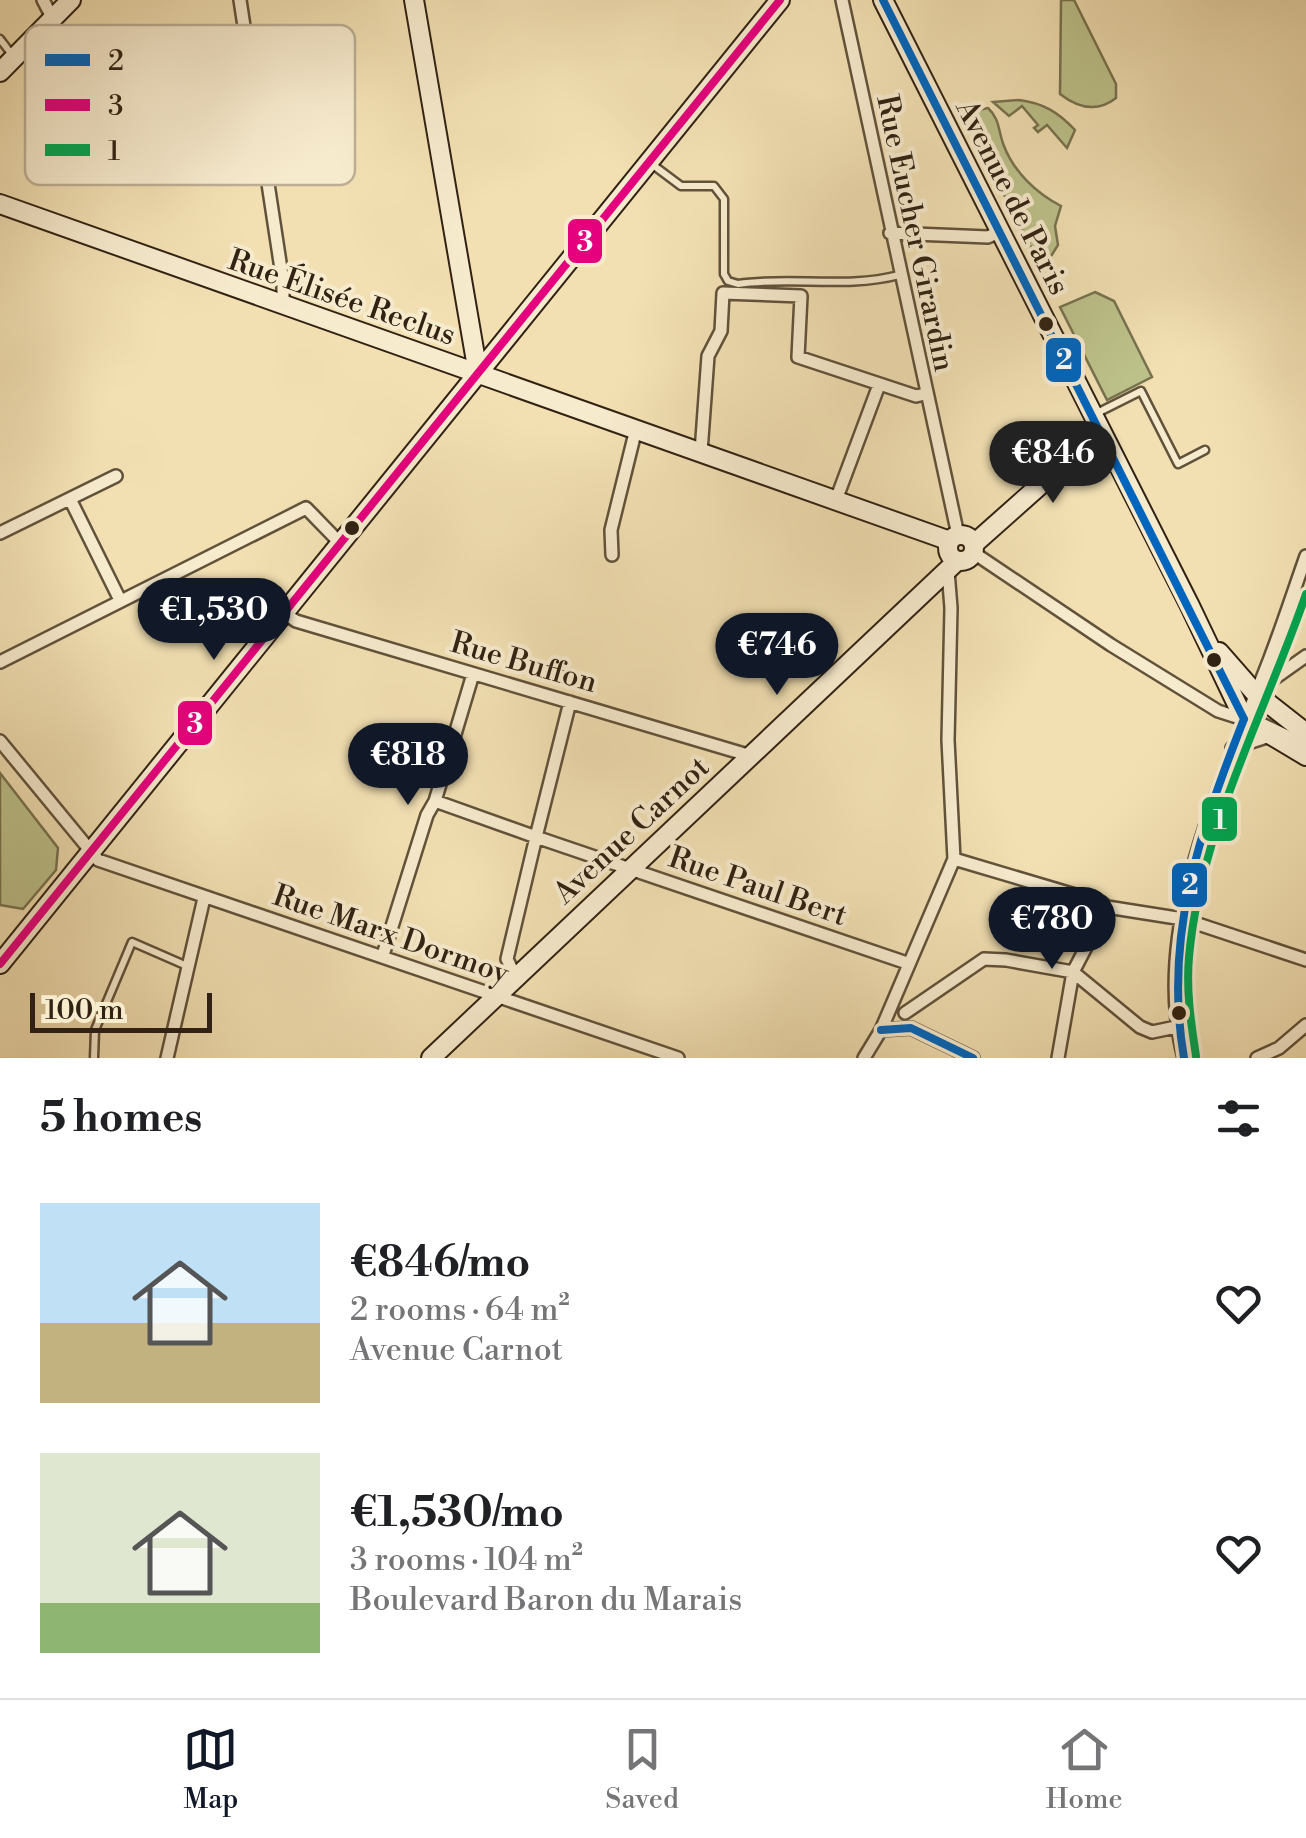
<!DOCTYPE html>
<html lang="en">
<head>
<meta charset="utf-8">
<style>
	body { margin:0; font-family:"Libre Bodoni",serif; background:#f2f2f2; color:#202124; height:100vh; display:flex; flex-direction:column; font-size:38px; white-space:nowrap }
	* { box-sizing:border-box; margin:0 }
	p { font-size:32px; color:#757577 }
	.icon { flex:none; width:55px; height:55px; fill:none; stroke:currentColor; stroke-width:2; stroke-linecap:round; stroke-linejoin:round }
	.map { position:relative; height:1058px; overflow:hidden }
	.drawer { display:flex; flex-direction:column; background:#fff; flex:1 }
	.drawer>* { flex:none }
	.scale { position:absolute; left:30px; bottom:25px; width:182px; box-sizing:border-box; padding-left:10px; border:5px solid #312213; border-top:0; font-size:28px; line-height:35px; white-space:nowrap; color:#312213; -webkit-text-stroke:8px #f7ebce; paint-order:stroke }
	.price { position:absolute; translate:-50% -85px; padding:0 22px; border-radius:35px; background:#111827; color:#fff; font-size:32px; line-height:65px; filter:drop-shadow(0 2px 5px #0008) }
	.price::after { content:''; position:absolute; left:50%; top:60px; width:30px; height:22px; margin-left:-15px; background:inherit; clip-path:polygon(0 0,100% 0,50% 100%) }
	.price.on { background:#222; color:#fff }
	ul { padding:0; list-style:none }
	li { display:flex; align-items:center; gap:30px; height:250px; padding:0 40px }
	li span { display:grid; place-items:center; flex:none; width:280px; height:200px; border-radius:0px; color:#555 }
	li>.icon { margin-inline-start:auto }
	span .icon { width:120px; height:120px; fill:#fffc; stroke-width:1 }
	li b { font-size:42px }
	h2 { display:flex; justify-content:space-between; align-items:center; height:120px; padding:0 40px; font-size:42px }
	.tab-bar { display:flex; justify-content:space-around; align-items:center; height:140px; border-top:2px solid #e0e0e0; background:#fff; font-size:28px; color:#757577 }
	.tab-bar a { display:grid; justify-items:center; gap:5px }
	.tab-bar .on { color:#111827 }
	.map>svg:first-child { display:block }
</style>
</head>
<body>
<div class="map">
<svg width="1306" height="1058" viewBox="0 0 1306 1058">
	<rect width="100%" height="100%" fill="#f2e0b3"/>
	<filter id="stains"><feTurbulence type="fractalNoise" baseFrequency=".002" numOctaves="4"/><feColorMatrix values="0 0 0 0 .2 0 0 0 0 .09 0 0 0 0 .02 0 0 0 .5 -.17"/></filter>
	<radialGradient id="worn" r=".72"><stop offset=".6" stop-color="#630" stop-opacity="0"/><stop offset="1" stop-color="#630" stop-opacity=".3"/></radialGradient>
	<path fill="#bdc28b" stroke="#77724f" stroke-width="2.5" d="M 1061,0 L 1074,0 L 1116,84 L 1116,98 C 1097,113 1078,108 1060,94 Z
		M 1019,100 C 1043,103 1058,112 1075,130 L 1067,148 L 1047,125 L 1038,132 L 1034,128 L 1038,125 L 1022,106 L 1009,116 L 993,102 Z
		M 983,109 L 988,108 C 1000,119 998,131 1004,146 C 1014,172 1036,193 1061,206 L 1055,226 L 1058,245 L 1048,261 L 1035,255 L 965,118 Z
		M 1095,292 L 1114,301 L 1152,377 L 1107,400 L 1060,307 Z
		M 0,773 L 58,848 L 56,870 L 23,909 L 0,905 Z"/>
	<g fill="none" stroke-linecap="round" stroke-linejoin="round">
		<defs>
			<path id="lane" d="M 0,39 L 13,56
				M 649,162 L 681,186 L 714,186 L 724,199 L 724,274 L 728,281 L 738,284 C 791,276 846,289 899,275
				M 1095,414 L 1141,391 L 1178,464 L 1205,450
				M 94,1058 L 95,1030 L 132,942 L 187,966"/>
			<path id="street" d="M 43,0 L 53,19
				M 240,0 L 283,282 L 283,306
				M 842,0 L 958,535
				M 890,233 L 988,237 L 999,232
				M 701,452 L 708,356 L 721,331 L 723,293 L 801,296 L 798,357 L 916,396 L 925,394
				M 70,499 L 120,600
				M 836,500 L 879,385
				M 0,533 L 116,476
				M 974,553 L 1111,645 L 1218,711 L 1246,720
				M 612,555 L 611,530 L 636,429
				M 284,613 L 296,621 L 751,756
				M 0,662 L 306,508 L 341,544
				M 1258,690 L 1306,656
				M 1264,725 L 1306,745
				M 0,741 L 98,860 L 678,1058
				M 1232,748 L 1270,736
				M 435,801 L 536,837 L 570,702
				M 954,859 L 1102,903 L 1107,907 L 1183,919 L 1306,960
				M 383,955 L 427,815 L 435,801 L 473,674
				M 516,978 L 507,959 L 536,837 L 907,963
				M 905,1013 L 984,959 L 1006,960 L 1073,972 L 1140,1027 L 1152,1032 L 1176,1027
				M 881,1030 L 911,1028 L 973,1058
				M 167,1058 L 204,898
				M 864,1058 L 881,1030 L 954,859 L 948,740 L 951,608 L 948,571
				M 1058,1058 L 1073,972 L 1107,907
				M 1184,1058 C 1149,927 1224,778 1270,658 C 1283,624 1294,590 1306,556
				M 1257,1058 L 1279,1048 L 1306,1025"/>
			<path id="secondary" d="M 414,0 L 478,373
				M 883,0 L 1189,604 L 1244,719 L 1306,756
				M 0,72 L 71,0
				M 0,204 L 950,541
				M948 548a13 13 0 1 1 26 0a13 13 0 1 1-26 0Z
				M 974,544 L 1101,431
				M 1219,652 L 1255,693 L 1306,733
				M 0,964 L 780,0
				M 431,1058 L 957,561"/>
		</defs>
		<use href="#lane" stroke="#61523b" stroke-width="11"/>
		<use href="#street" stroke="#61523b" stroke-width="16"/>
		<use href="#secondary" stroke="#312213" stroke-width="22"/>
		<use href="#lane" stroke="#f7ebce" stroke-width="6"/>
		<use href="#street" stroke="#f7ebce" stroke-width="11"/>
		<use href="#secondary" stroke="#f7ebce" stroke-width="18"/>
		<defs>
			<path id="bus-1" d="M 883,0 L 1244,719
				M 881,1030 L 911,1028 L 973,1058
				M 1184,1058 C 1163,936 1200,831 1244,719"/>
			<path id="bus-2" d="M 0,964 L 780,0"/>
			<path id="bus-3" d="M 1196,1056 C 1191,1023 1186,991 1189,957 C 1200,831 1265,713 1306,594"/>
		</defs>
		<use href="#bus-1" stroke="#f7ebce" stroke-width="15"/>
		<use href="#bus-2" stroke="#f7ebce" stroke-width="15"/>
		<use href="#bus-3" stroke="#f7ebce" stroke-width="15"/>
		<use href="#bus-1" stroke="#0065bd" stroke-width="8"/>
		<use href="#bus-2" stroke="#e5007d" stroke-width="8"/>
		<use href="#bus-3" stroke="#00a651" stroke-width="8"/>
	</g>
	<g fill="#312213" stroke="#f7ebce" stroke-width="4">
		<circle cx="1046" cy="324" r="9"/>
		<circle cx="352" cy="528" r="9"/>
		<circle cx="1214" cy="660" r="9"/>
		<circle cx="1179" cy="1013" r="9"/>
	</g>
	<g text-anchor="middle" stroke-width="8" stroke-linejoin="round" paint-order="stroke">
		<g font-size="30" fill="#312213" stroke="#f7ebce">
			<text transform="translate(1013 197) rotate(63)" y="10">Avenue de Paris</text>
			<text transform="translate(916 233) rotate(78)" y="10">Rue Eucher Girardin</text>
			<text transform="translate(342 297) rotate(19)" y="10">Rue Élisée Reclus</text>
			<text transform="translate(524 662) rotate(16)" y="10">Rue Buffon</text>
			<text transform="translate(631 830) rotate(-43)" y="10">Avenue Carnot</text>
			<text transform="translate(758 886) rotate(19)" y="10">Rue Paul Bert</text>
			<text transform="translate(391 934) rotate(19)" y="10">Rue Marx Dormoy</text>
		</g>
	</g>
	<rect x="25" y="25" width="330" height="160" rx="15" fill="#f7ebce" stroke="#bcaf96" stroke-width="2.5"/>
	<rect x="45" y="54" width="45" height="12" fill="#0065bd"/>
	<rect x="45" y="99" width="45" height="12" fill="#e5007d"/>
	<rect x="45" y="144" width="45" height="12" fill="#00a651"/>
	<g font-size="28" fill="#312213">
		<text x="108" y="70">2</text>
		<text x="108" y="115">3</text>
		<text x="108" y="160">1</text>
	</g>
	<g stroke="#f7ebce" stroke-width="4">
		<rect x="566" y="217" width="38" height="48" rx="10" fill="#e5007d"/>
		<rect x="1044" y="336" width="39" height="48" rx="10" fill="#0065bd"/>
		<rect x="176" y="699" width="38" height="48" rx="10" fill="#e5007d"/>
		<rect x="1200" y="795" width="39" height="48" rx="10" fill="#00a651"/>
		<rect x="1170" y="861" width="39" height="48" rx="10" fill="#0065bd"/>
	</g>
	<g font-size="28" text-anchor="middle" font-weight="bold" fill="#fff">
		<text x="585" y="251">3</text>
		<text x="1064" y="369">2</text>
		<text x="195" y="733">3</text>
		<text x="1220" y="829">1</text>
		<text x="1190" y="894">2</text>
	</g>
	<rect width="100%" height="100%" filter="url(#stains)"/>
	<rect width="100%" height="100%" fill="url(#worn)"/>
</svg>
<div class="scale">100 m</div>
<b class="price on" style="left:1053px;top:506px">€846</b>
<b class="price" style="left:214px;top:663px">€1,530</b>
<b class="price" style="left:777px;top:698px">€746</b>
<b class="price" style="left:408px;top:808px">€818</b>
<b class="price" style="left:1052px;top:972px">€780</b>
</div>
<section class="drawer">
<h2>5 homes<svg class="icon" aria-label="filters" viewBox="0 0 24 24"><path d="M4 7h16M4 17h16"/><circle cx="9" cy="7" r="2"/><circle cx="15" cy="17" r="2"/></svg></h2>
<ul>
<li><span style="background:linear-gradient(#bfe0f5 60%,#c2b280 0)"><svg class="icon" aria-label="home" viewBox="0 0 24 24"><path d="M3 11l9-7 9 7M6 9v11h12V9"/></svg></span><div><b>€846/mo</b><p>2 rooms · 64 m²</p><p>Avenue Carnot</p></div><svg class="icon" aria-label="heart" viewBox="0 0 24 24"><path d="M12 20l-8-8c-3-5 5-10 8-4 3-6 11-1 8 4z"/></svg></li>
<li><span style="background:linear-gradient(#dfe7d0 75%,#8fb573 0)"><svg class="icon" aria-label="home" viewBox="0 0 24 24"><path d="M3 11l9-7 9 7M6 9v11h12V9"/></svg></span><div><b>€1,530/mo</b><p>3 rooms · 104 m²</p><p>Boulevard Baron du Marais</p></div><svg class="icon" aria-label="heart" viewBox="0 0 24 24"><path d="M12 20l-8-8c-3-5 5-10 8-4 3-6 11-1 8 4z"/></svg></li>
</ul>
</section>
<nav class="tab-bar">
<a class="on"><svg class="icon" aria-label="map" viewBox="0 0 24 24"><path d="M3 6l6-2 6 2 6-2v14l-6 2-6-2-6 2zM9 4v14M15 6v14"/></svg>Map</a>
<a><svg class="icon" aria-label="saved" viewBox="0 0 24 24"><path d="M7 4h10v16l-5-4-5 4z"/></svg>Saved</a>
<a><svg class="icon" aria-label="home" viewBox="0 0 24 24"><path d="M3 11l9-7 9 7M6 9v11h12V9"/></svg>Home</a>
</nav>
</body>
</html>
